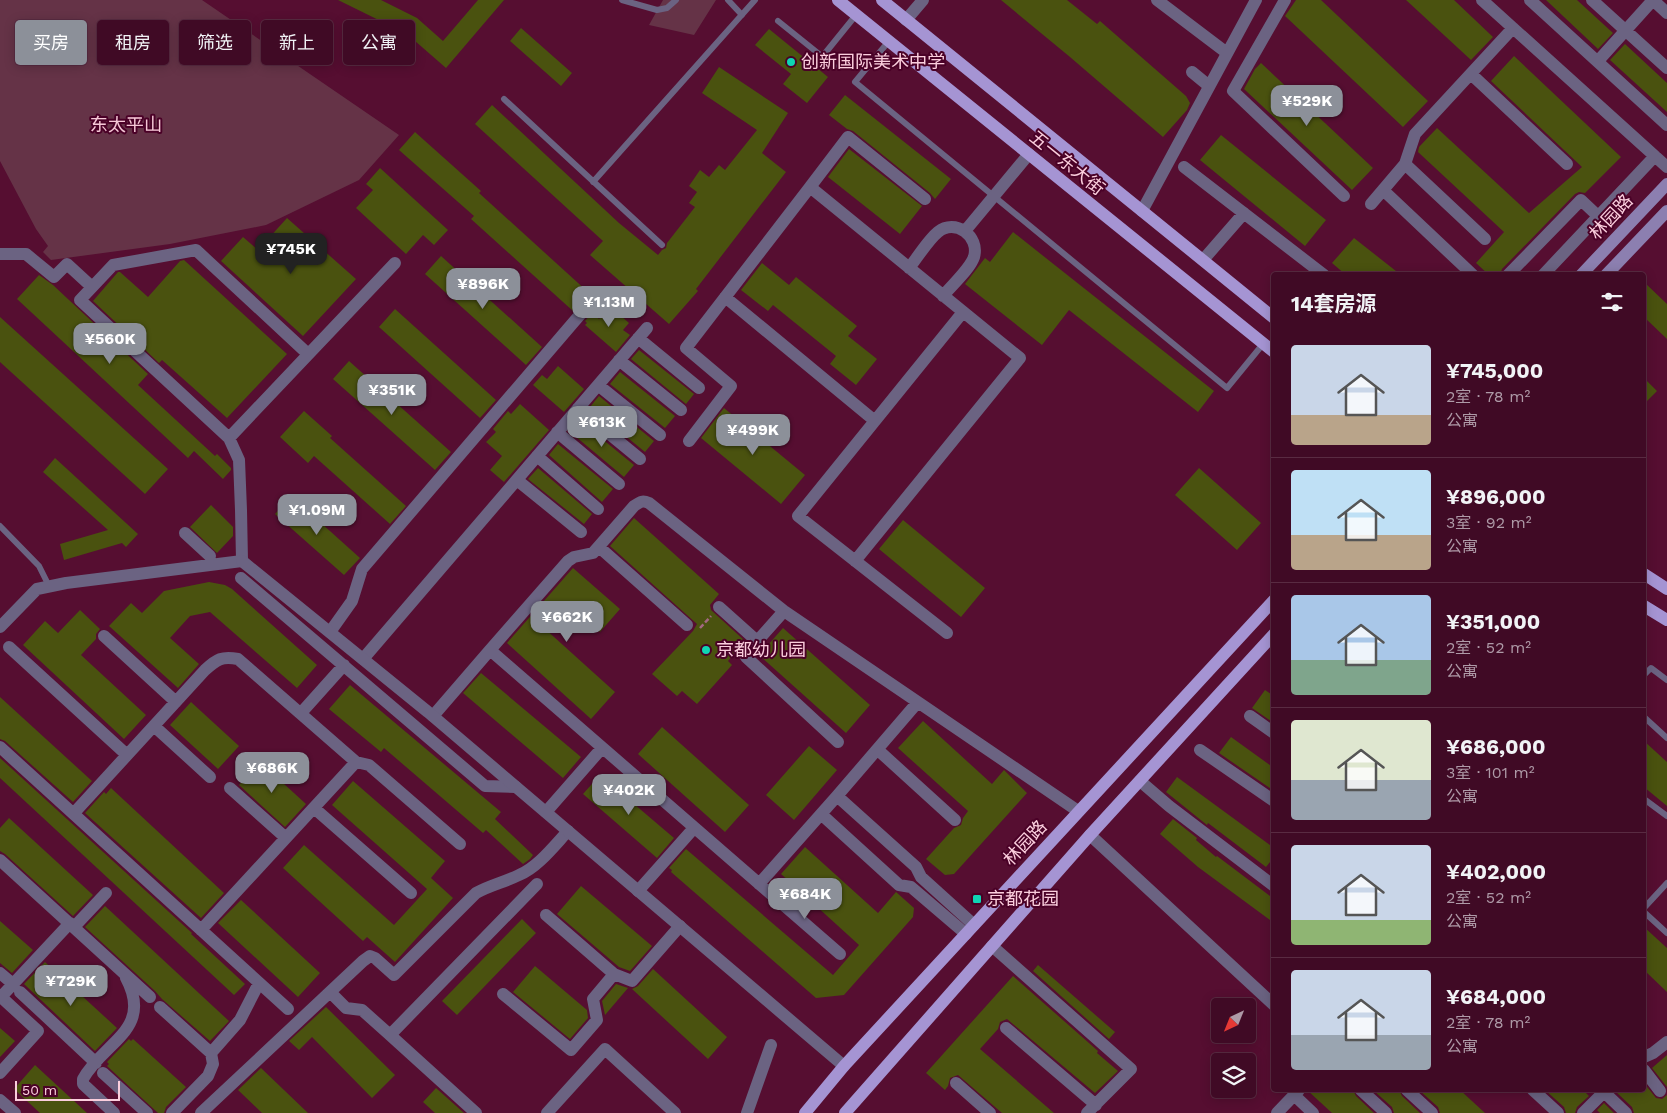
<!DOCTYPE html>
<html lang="zh">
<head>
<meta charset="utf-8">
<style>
	body { margin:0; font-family:"Work Sans","Noto Sans SC",sans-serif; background:#47132d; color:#f1f3f6; height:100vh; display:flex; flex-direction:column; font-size:19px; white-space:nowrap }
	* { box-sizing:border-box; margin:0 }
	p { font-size:16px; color:#ae9aa7 }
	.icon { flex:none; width:28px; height:28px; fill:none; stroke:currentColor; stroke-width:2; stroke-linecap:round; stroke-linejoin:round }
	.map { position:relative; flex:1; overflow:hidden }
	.drawer { position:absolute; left:1271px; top:272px; width:375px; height:820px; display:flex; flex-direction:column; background:#400a25; border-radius:5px; box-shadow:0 2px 12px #0003,0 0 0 1px #592b42 }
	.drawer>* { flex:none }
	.banner { position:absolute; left:15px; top:20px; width:475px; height:45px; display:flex; gap:10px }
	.needle { width:32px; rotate:223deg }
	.fabs { position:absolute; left:1211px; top:998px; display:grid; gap:10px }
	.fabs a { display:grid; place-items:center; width:45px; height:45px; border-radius:5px; background:#400a25; box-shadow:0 2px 12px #0003,0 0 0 1px #592b42; font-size:25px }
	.scale { position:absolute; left:15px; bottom:12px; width:105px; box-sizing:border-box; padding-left:5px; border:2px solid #fbcedd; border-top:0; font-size:14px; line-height:18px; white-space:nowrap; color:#fbcedd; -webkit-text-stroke:4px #4a0127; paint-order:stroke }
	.price { position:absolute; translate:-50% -42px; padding:0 11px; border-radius:10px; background:#8c9099; color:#fff; font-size:16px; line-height:32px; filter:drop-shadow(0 1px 2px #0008) }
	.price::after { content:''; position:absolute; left:50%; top:30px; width:15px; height:11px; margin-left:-8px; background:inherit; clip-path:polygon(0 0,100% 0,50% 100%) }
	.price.current { background:#222; color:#fff }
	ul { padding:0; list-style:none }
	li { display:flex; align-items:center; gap:15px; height:125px; padding:0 20px }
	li+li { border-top:1px solid #592b42 }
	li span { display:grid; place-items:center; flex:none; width:140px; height:100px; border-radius:5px; color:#555 }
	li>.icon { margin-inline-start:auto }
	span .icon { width:60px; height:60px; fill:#fffc; stroke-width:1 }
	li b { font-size:21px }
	h2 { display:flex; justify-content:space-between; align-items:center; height:60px; padding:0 20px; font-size:21px }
	.chip { padding:0 18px; border-radius:5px; background:#400a25; box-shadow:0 2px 12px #0003,0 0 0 1px #592b42; font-size:18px; line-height:45px }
	.chip.current { background:#8c9099; color:#fff }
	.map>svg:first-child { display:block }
</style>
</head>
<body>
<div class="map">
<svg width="1667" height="1113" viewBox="0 0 1667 1113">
	<rect width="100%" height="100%" fill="#560e31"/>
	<path fill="#653347" d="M 0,0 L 202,0 L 399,135 L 359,180 L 266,225 L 170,244 L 51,260 L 43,252 L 48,246 L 36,229 L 0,161 Z
		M 663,0 L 716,0 L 694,35 L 649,25 Z"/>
	<path fill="#4a520f" d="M 338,0 L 381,0 L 417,18 L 443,41 L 478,0 L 504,0 L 446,68 L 407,34 Z
		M 1001,0 L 1067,0 L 1097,24 L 1100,21 L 1186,96 L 1190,103 L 1187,110 L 1163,137 L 1070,57 Z
		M 1296,0 L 1321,0 L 1428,101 L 1403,127 L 1285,16 Z
		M 1406,0 L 1454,0 L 1493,37 L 1471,60 Z
		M 1546,0 L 1577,0 L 1613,33 L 1598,49 Z
		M 521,28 L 572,73 L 561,86 L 510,41 Z
		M 769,29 L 828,77 L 807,103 L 783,84 L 791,74 L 755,45 Z
		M 1625,44 L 1667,83 L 1667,112 L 1610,60 Z
		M 1514,56 L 1621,157 L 1585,193 L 1579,192 L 1575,194 L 1502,269 L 1500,275 L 1489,275 L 1476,263 L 1504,232 L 1418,152 L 1419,147 L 1437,128 L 1529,213 L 1582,167 L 1491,81 Z
		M 1261,63 L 1373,168 L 1352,190 L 1244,89 L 1255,69 Z
		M 719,67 L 788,113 L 762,153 L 786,172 L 696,289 L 698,291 L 669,324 L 590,255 L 603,241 L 475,124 L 492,105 L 619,223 L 658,255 L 662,250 L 666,248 L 667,243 L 695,207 L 689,203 L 697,192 L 689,186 L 700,170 L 709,177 L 719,165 L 725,170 L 757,130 L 702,93 Z
		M 845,95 L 951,179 L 935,199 L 930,193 L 853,131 L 847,129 L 829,115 Z
		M 415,132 L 481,191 L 479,193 L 588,292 L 573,311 L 471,219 L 474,216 L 399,150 Z
		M 1221,135 L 1326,220 L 1305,246 L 1200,160 Z
		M 849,149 L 922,206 L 900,234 L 828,177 Z
		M 380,168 L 448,230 L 434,245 L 423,235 L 406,254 L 356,208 L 373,190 L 366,184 Z
		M 287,218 L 356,279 L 303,336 L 221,261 L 243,237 L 258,250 Z
		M 1013,232 L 1214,391 L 1198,412 L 1069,310 L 1042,345 L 965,284 L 985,258 L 990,262 Z
		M 1354,238 L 1401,275 L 1346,275 L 1332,263 Z
		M 441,256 L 542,347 L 526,365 L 425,274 Z
		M 184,260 L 287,354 L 227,418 L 162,360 L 159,363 L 93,301 L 118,272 L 120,272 L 148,297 L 180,261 Z
		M 762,263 L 789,285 L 796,277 L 857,326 L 848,336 L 877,359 L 856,385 L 830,364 L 836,356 L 773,305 L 768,311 L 741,290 Z
		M 39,275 L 53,285 L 148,374 L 138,385 L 215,456 L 217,454 L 231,468 L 231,470 L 223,479 L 194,451 L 188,458 L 17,299 Z
		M 1644,282 L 1667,304 L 1667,339 L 1644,317 Z
		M 610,306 L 629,323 L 623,330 L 630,335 L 616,352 L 585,325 L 587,323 L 585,321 L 592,313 L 599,319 Z
		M 395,309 L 496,400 L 480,418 L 379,327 Z
		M 0,317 L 168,469 L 145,494 L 0,362 Z
		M 639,350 L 694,394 L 686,404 L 631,359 Z
		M 349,361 L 451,452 L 435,470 L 333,379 Z
		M 558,366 L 584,389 L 564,412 L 533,385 L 542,375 L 547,379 Z
		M 620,372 L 675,416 L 665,428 L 610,384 Z
		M 1644,378 L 1657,391 L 1644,404 Z
		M 599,396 L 654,441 L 645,452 L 590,407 Z
		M 520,404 L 549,430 L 504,482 L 490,470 L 502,456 L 486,442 L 496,432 L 493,429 L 508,411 L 511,414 Z
		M 724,408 L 805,475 L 781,504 L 701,438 Z
		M 304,411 L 332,436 L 330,438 L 406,506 L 390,524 L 314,456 L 308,463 L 280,437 Z
		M 579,420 L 634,465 L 624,477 L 569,431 Z
		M 558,444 L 613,489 L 602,502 L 549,455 Z
		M 55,458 L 138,534 L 126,547 L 122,543 L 64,560 L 60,544 L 108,530 L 43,472 Z
		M 538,468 L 592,514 L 584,524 L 528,479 Z
		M 1199,468 L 1261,523 L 1237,550 L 1175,495 Z
		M 291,496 L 360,558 L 344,575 L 275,514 Z
		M 211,505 L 233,527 L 233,536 L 217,553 L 190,527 Z
		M 634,518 L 719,594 L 710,605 L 711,610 L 745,641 L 728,661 L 732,665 L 697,704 L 682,691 L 677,696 L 652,674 L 693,631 L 697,624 L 610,546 Z
		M 903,520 L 985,588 L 961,617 L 879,549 Z
		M 573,568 L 620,609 L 600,632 L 565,601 L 543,627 L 615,692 L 591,719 L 507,643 Z
		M 209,582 L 225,585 L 232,589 L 317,665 L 297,688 L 210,612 L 190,616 L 170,638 L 199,664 L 178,688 L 109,626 L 131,603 L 142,613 L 164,591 Z
		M 80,610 L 100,629 L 96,634 L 96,639 L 81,655 L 146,715 L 124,739 L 23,645 L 45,621 L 58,633 Z
		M 783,628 L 870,705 L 846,733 L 759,655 Z
		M 481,673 L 581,757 L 563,778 L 463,693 Z
		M 350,685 L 501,812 L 495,819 L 533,855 L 530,859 L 523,864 L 486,830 L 483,833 L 384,748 L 381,752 L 329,709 Z
		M 1265,690 L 1274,696 L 1274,723 L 1252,708 Z
		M 0,697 L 92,781 L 73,802 L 5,741 L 0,739 Z
		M 191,702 L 239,746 L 218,769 L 170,725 Z
		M 923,721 L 992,784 L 1004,770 L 1027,793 L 954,874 L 945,875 L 926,859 L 954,828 L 961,825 L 963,818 L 968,811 L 898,748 Z
		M 662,727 L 749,805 L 725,832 L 638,754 Z
		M 1231,737 L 1274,768 L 1274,791 L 1219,753 Z
		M 1644,741 L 1667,762 L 1667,806 L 1644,787 Z
		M 809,746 L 837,770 L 794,820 L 766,795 Z
		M 0,758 L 192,933 L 191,934 L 245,984 L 234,995 L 0,778 Z
		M 260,762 L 306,804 L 285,827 L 239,785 Z
		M 600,775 L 674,838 L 657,858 L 583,794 Z
		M 1177,777 L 1274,848 L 1274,857 L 1266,867 L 1208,823 L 1207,825 L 1166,792 Z
		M 353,781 L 445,861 L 431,878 L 453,898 L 395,962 L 367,937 L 363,941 L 283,868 L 304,845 L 394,925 L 427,889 L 332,805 Z
		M 111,788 L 224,893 L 201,918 L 85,813 L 104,792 L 106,794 Z
		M 9,818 L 93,895 L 73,916 L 5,854 L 0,851 L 0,828 Z
		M 1173,819 L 1197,838 L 1196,840 L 1216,857 L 1217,856 L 1274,899 L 1274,923 L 1198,867 L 1160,834 Z
		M 805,847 L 878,913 L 896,892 L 914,908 L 913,917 L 844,995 L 816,998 L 671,872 L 672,870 L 669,868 L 686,849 L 833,975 L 859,945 L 781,874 Z
		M 581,886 L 652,946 L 630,971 L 619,967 L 557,914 Z
		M 241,900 L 320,973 L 298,997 L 218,923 Z
		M 105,906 L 229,1021 L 210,1041 L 162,999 L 155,991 L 85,927 Z
		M 522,919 L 536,933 L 457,1015 L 442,1001 Z
		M 0,921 L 33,950 L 12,973 L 0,963 Z
		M 1644,927 L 1667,948 L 1667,992 L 1644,970 Z
		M 45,962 L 117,1028 L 95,1051 L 24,984 Z
		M 1038,965 L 1115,1032 L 1109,1039 L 1033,971 Z
		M 535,966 L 587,1010 L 588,1018 L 570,1039 L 513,992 Z
		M 653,969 L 727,1037 L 708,1059 L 632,989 L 638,986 Z
		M 1013,976 L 1098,1051 L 1097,1053 L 1118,1071 L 1095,1093 L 1007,1019 L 1000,1022 L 998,1029 L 980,1049 L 1054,1113 L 1002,1113 L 958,1075 L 950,1078 L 948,1086 L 945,1090 L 926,1073 Z
		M 616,984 L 628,988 L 605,1015 L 602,1001 Z
		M 326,1007 L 395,1075 L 372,1098 L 312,1037 L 299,1050 L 289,1041 Z
		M 0,1028 L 15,1041 L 0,1057 Z
		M 129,1039 L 131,1041 L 133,1039 L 186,1087 L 166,1107 L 164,1113 L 158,1113 L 107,1066 L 109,1064 L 107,1062 Z
		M 1667,1055 L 1667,1087 L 1652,1068 Z
		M 35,1065 L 87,1113 L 40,1113 L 14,1089 Z
		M 261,1068 L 308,1113 L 262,1113 L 238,1090 Z
		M 1644,1083 L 1656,1098 L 1662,1099 L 1667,1095 L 1667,1113 L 1634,1113 L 1632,1107 L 1614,1090 L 1644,1090 Z
		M 436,1088 L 464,1113 L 435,1113 L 423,1102 Z
		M 1307,1090 L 1353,1090 L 1356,1096 L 1374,1113 L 1332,1113 Z
		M 1373,1090 L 1399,1090 L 1402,1096 L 1420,1113 L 1394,1113 L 1392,1107 Z
		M 1419,1090 L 1460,1090 L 1485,1113 L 1440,1113 L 1438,1107 Z
		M 1545,1090 L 1583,1090 L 1589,1096 L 1577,1107 L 1575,1113 L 1566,1113 L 1564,1107 Z
		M 1604,1103 L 1614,1113 L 1600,1113 L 1597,1110 Z"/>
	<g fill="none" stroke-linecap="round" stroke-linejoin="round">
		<path stroke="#a46982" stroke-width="2.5" stroke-dasharray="5 2.5" stroke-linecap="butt" d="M 700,628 L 711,616"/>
		<path stroke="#6b6382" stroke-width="6" d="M 622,0 L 657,10 L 667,8 L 676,0
			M 728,0 L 742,15
			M 778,21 L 834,66
			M 889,41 L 855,82 L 1227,388 L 1263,344
			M 822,57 L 856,15
			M 504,99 L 662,245
			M 593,182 L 755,0
			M 0,526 L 39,566 L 49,586
			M 1644,675 L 1651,668 L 1667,680
			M 1644,717 L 1667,738
			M 1644,799 L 1667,816
			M 1644,908 L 1667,883
			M 1644,912 L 1667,933"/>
		<path stroke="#6b6382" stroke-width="12" d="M 1157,0 L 1227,53
			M 1285,0 L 1233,91 L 1344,196
			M 1482,0 L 1667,167
			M 1530,0 L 1667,125
			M 1592,0 L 1667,68
			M 1653,0 L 1667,13
			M 906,20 L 923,0
			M 1598,61 L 1653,0
			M 1192,72 L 1209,86
			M 1471,74 L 1567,164
			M 1405,164 L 1485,239
			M 1184,167 L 1324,275
			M 810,187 L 848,137 L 925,199
			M 1383,190 L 1473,275
			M 1371,204 L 1405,164 L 1415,134 L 1513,28
			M 1142,211 L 1256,0
			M 965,231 L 1029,154
			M 0,254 L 26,254 L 54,277 L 67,264 L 92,287
			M 1203,260 L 1244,213
			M 909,268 C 918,257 928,240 938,232 C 955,218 980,236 974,257 C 970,269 952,285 943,296
			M 1508,275 L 1581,200 L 1599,217
			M 1543,275 L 1655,156
			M 725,297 L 875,421
			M 638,338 L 699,388
			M 619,360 L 681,410
			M 598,385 L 660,435
			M 578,408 L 640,459
			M 557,432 L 619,484
			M 229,438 L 80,300 L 113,265 L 196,250 L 308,354
			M 689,441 L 731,386 L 686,348 L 810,187 L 1020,358 L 855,561
			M 537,456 L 598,509
			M 517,480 L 581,532
			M 185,533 L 210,556
			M 599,547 L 687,625
			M 241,578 L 485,786 L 516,787
			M 719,607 L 757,641
			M 784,611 L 752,647 L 746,657 L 838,742
			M 0,627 L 37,589 L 66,583 L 242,561 L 241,510 L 239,460 L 229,438 L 395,263
			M 330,632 L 352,601 L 362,569 L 596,296
			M 947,633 L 798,516 L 963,312
			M 104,636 L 176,702
			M 9,647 L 127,755
			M 363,659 L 647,328
			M 301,713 L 344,665
			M 433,716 L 490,650
			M 1250,716 L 1274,733
			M 154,726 L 210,777
			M 0,747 L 288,1009
			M 878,750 L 955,820
			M 1200,750 L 1274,801
			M 1140,781 L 1169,806 L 1274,886
			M 230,788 L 286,838
			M 837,796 L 916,867 L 921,877 L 974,925
			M 314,808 L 411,893
			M 546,812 L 602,748
			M 74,813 L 205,670 C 217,659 222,656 238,659 L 356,762 L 369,765 L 460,844
			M 821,814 L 899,885 L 911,887 L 966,934
			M 1090,835 L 1274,1005
			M 0,860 L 150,997
			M 759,884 L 837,796 L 917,703
			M 638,891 L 694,828
			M 74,927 L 106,893
			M 201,930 L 356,762
			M 992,946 L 1131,1069 L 1087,1113
			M 840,954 L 490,650 L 568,561 L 574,557 L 593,553 L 634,506 C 640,502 642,500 649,503 L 784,611 L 1078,811
			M 0,973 L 13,984
			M 614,974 L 632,981 L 680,926
			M 20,992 L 96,1063
			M 330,992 L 346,1008 L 362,1010 L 390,1035
			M 503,994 L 571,1050 L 597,1020 L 593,999 L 614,974 L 546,915
			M 0,996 L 38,1031 L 0,1073
			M 1,997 L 70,923
			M 160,1007 L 211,1053
			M 1006,1028 L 1096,1105
			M 1644,1070 L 1660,1091
			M 103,1073 L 147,1113
			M 956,1083 L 990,1113
			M 1361,1090 L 1386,1113
			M 1407,1090 L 1432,1113
			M 1533,1090 L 1558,1113
			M 1604,1092 L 1626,1113
			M 1294,1095 L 1313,1113
			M 0,1100 L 15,1113
			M 114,1113 L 83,1084 L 83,1079 C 103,1042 154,1030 126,978
			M 172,1113 L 208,1076 L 213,1064 L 211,1053 L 240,1020 L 259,983
			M 201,1113 L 363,961 L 370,956 L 375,958 L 394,975 L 476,893 C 490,885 505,882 519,875 C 538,867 554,846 568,831
			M 476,1113 L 390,1035 L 537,884
			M 547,1113 L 605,1049 L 675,1113
			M 747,1113 L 771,1045
			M 1277,1113 L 1299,1090
			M 1583,1113 L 1606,1090"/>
		<path stroke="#6b6382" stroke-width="12" d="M 242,561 L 428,712 L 844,1066
			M 1644,1057 L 1653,1053 L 1667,1042"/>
		<path stroke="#8c7fb0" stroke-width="12" d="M 1581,275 L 1667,184
			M 1606,275 L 1667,211"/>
		<path stroke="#a594d3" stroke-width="12" d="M 838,0 L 1274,352
			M 882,0 L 1274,318
			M 1644,574 L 1667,589
			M 1644,606 L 1667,620
			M 805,1113 L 844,1066 L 1274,600
			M 845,1113 L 1090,835 L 1274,634"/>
	</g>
	<g fill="#0fd5b4" stroke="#4a0127" stroke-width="2">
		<circle cx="791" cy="62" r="5"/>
		<circle cx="706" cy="650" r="5"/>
		<rect x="972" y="894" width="10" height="10" rx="2.5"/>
	</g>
	<g text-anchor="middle" stroke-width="4" stroke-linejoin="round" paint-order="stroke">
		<g font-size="18" fill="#fbcedd" stroke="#4a0127" text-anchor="start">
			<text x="801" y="68">创新国际美术中学</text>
			<text x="716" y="656">京都幼儿园</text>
			<text x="987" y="905">京都花园</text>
		</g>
		<g font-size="18" fill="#f6c8d7" stroke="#4a0127">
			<text x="126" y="131">东太平山</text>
		</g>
		<g font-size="18" fill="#fbcedd" stroke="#4a0127">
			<text transform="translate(1067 163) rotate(39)" y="6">五一东大街</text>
			<text transform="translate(1611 217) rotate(-47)" y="6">林园路</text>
			<text transform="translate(1025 843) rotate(-47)" y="6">林园路</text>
		</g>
	</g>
</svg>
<div class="fabs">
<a><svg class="needle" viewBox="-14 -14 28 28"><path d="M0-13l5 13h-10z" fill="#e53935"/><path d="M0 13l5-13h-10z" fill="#ae9aa7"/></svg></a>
<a><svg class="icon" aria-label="layers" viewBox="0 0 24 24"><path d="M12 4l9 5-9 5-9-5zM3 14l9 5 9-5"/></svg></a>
</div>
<div class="scale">50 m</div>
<b class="price" style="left:1307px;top:127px">¥529K</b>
<b class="price current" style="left:291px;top:275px">¥745K</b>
<b class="price" style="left:483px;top:310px">¥896K</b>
<b class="price" style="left:609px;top:328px">¥1.13M</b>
<b class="price" style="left:110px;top:365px">¥560K</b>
<b class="price" style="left:392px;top:416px">¥351K</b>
<b class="price" style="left:602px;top:448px">¥613K</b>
<b class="price" style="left:753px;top:456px">¥499K</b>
<b class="price" style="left:317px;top:536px">¥1.09M</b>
<b class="price" style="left:567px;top:643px">¥662K</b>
<b class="price" style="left:272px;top:794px">¥686K</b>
<b class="price" style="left:629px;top:816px">¥402K</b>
<b class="price" style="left:805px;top:920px">¥684K</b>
<b class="price" style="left:71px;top:1007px">¥729K</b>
<div class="banner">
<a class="chip current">买房</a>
<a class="chip">租房</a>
<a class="chip">筛选</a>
<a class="chip">新上</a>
<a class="chip">公寓</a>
</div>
<section class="drawer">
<h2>14套房源<svg class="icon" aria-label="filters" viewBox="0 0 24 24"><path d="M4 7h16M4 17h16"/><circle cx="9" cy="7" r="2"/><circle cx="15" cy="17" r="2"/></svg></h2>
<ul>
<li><span style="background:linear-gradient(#c9d6e8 70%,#b9a48a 0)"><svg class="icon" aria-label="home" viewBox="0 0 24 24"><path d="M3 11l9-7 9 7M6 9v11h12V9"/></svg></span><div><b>¥745,000</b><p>2室 · 78 m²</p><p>公寓</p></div></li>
<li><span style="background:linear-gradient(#bfe0f5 65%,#b9a48a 0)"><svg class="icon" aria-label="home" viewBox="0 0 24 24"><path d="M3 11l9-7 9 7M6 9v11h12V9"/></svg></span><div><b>¥896,000</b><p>3室 · 92 m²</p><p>公寓</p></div></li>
<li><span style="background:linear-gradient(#a9c7e8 65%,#7fa58c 0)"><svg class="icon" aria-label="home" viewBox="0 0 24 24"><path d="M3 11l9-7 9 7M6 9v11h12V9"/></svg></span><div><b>¥351,000</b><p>2室 · 52 m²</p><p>公寓</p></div></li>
<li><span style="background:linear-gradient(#dfe7d0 60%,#9aa5b1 0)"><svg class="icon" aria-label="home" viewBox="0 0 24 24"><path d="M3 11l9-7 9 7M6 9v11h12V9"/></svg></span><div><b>¥686,000</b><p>3室 · 101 m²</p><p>公寓</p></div></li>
<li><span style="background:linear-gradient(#c9d6e8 75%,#8fb573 0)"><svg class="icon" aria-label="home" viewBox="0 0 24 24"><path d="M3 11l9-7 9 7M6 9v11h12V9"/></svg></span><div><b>¥402,000</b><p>2室 · 52 m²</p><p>公寓</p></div></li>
<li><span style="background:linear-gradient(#c9d6e8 65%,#9aa5b1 0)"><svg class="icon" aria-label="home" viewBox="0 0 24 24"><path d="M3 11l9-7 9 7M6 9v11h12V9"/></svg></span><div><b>¥684,000</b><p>2室 · 78 m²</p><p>公寓</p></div></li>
</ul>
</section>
</div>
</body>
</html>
